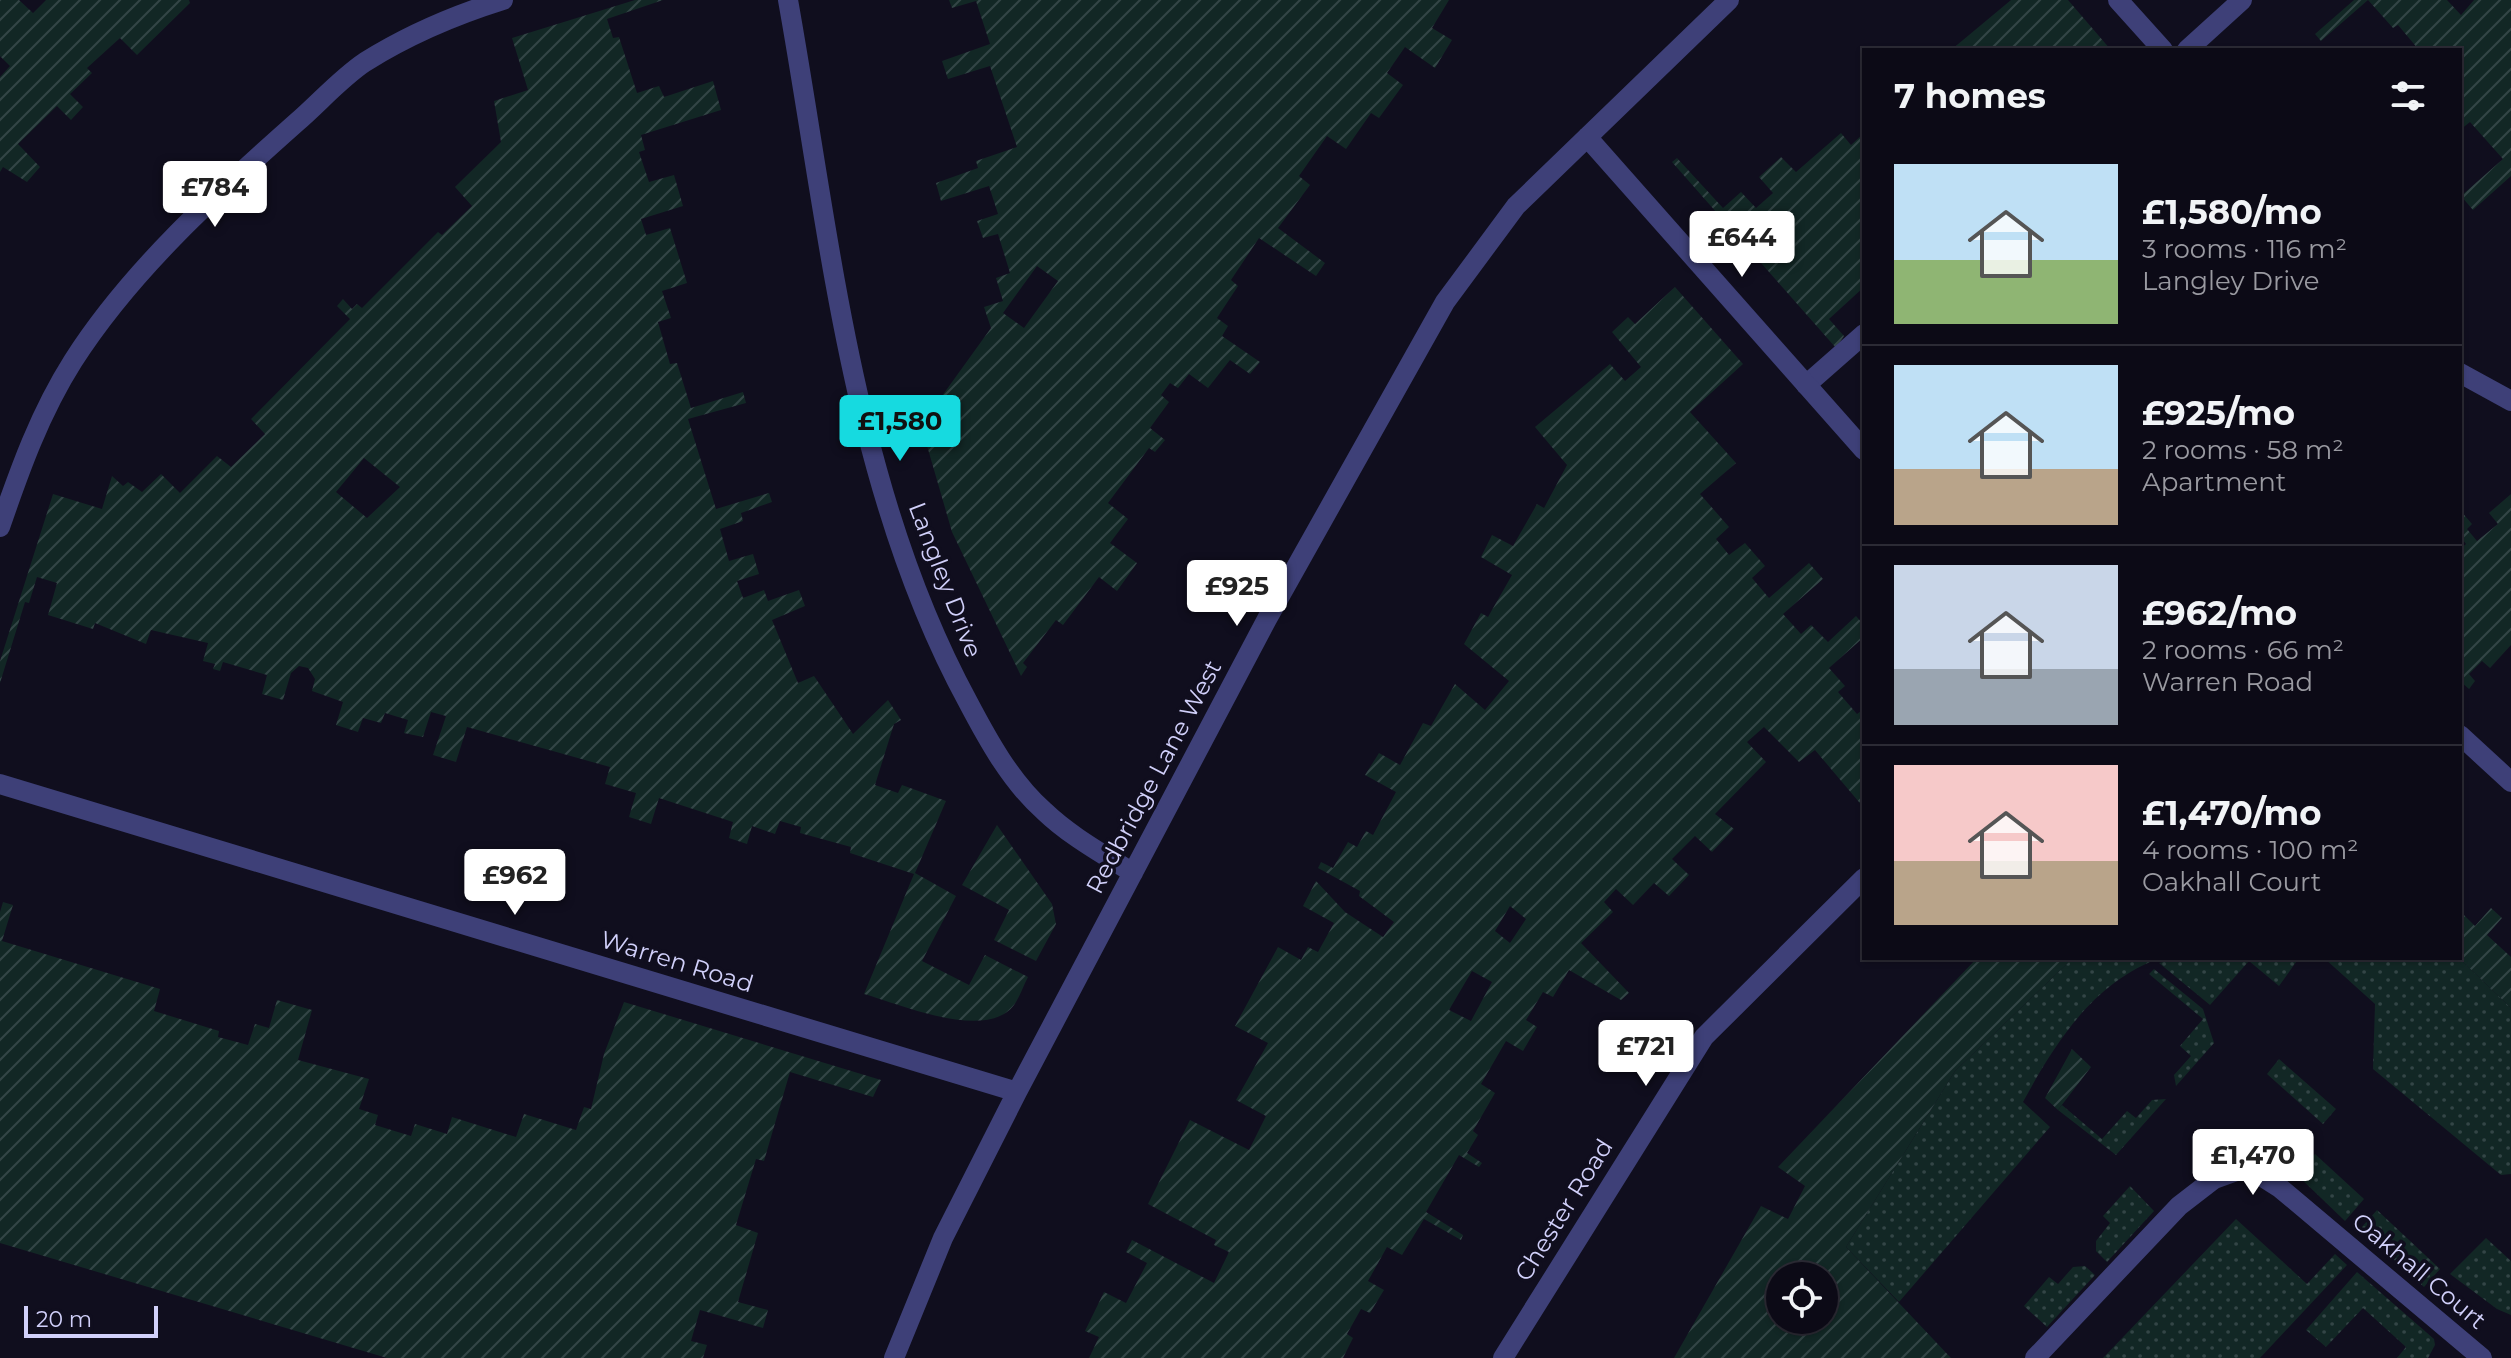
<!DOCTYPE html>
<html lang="en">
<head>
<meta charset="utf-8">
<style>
	body { margin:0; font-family:Montserrat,sans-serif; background:#15131f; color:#f1f3f6; height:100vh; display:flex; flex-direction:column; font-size:30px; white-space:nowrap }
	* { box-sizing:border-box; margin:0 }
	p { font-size:26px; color:#9a9aa1 }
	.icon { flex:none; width:44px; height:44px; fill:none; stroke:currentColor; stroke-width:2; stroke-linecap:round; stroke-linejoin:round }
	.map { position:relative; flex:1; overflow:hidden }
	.sheet { position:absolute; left:1862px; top:48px; width:600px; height:912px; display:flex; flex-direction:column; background:#0c0a16; border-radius:0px; box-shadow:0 2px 6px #0004,0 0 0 2px #2c2b35 }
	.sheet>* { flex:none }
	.fabs { position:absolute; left:1766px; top:1262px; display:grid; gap:16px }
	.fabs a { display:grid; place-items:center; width:72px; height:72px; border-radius:50%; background:#0c0a16; box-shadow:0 2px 6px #0004,0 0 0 2px #2c2b35; font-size:40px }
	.scale { position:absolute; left:24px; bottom:20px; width:134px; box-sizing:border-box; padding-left:8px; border:4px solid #d1d0fa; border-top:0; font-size:22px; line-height:28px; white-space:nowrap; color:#d1d0fa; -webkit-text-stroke:6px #100e1e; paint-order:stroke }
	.price { position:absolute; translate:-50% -68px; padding:0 18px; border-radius:8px; background:#fff; color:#222; font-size:26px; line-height:52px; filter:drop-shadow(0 2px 4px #0008) }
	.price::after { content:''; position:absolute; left:50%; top:48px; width:24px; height:18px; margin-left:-12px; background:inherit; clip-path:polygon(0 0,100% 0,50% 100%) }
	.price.on { background:#16dae0; color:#111 }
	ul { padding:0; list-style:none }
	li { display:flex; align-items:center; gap:24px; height:200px; padding:0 32px }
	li+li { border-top:2px solid #2c2b35 }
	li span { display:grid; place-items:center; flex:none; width:224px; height:160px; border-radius:0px; color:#555 }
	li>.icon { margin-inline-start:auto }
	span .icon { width:96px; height:96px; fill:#fffc; stroke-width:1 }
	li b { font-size:34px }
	h2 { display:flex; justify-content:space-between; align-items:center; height:96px; padding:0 32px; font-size:34px }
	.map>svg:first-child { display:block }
</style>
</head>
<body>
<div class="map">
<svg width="2511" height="1358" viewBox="0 0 2511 1358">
	<defs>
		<pattern id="grass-dots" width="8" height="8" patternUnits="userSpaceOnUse" patternTransform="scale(2)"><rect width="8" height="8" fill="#122725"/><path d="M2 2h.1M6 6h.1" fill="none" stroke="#334546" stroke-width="1.8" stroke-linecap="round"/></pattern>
		<pattern id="garden-furrows" width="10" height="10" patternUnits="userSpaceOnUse" patternTransform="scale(2)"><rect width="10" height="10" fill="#122725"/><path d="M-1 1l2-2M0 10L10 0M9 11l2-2" fill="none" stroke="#334546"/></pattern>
	</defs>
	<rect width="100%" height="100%" fill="#100e1e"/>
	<path fill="url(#grass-dots)" d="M 2073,958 L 2161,958 C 2094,981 2055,1043 2023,1102 L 2050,1127 L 1899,1302 L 1846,1247 L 1955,1071 Z
		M 2178,958 L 2299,958 L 2279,986 L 2249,961 L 2210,1005 L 2159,963 Z
		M 2324,958 L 2459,958 L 2511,1008 L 2511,1174 L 2501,1175 L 2373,1069 L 2375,1004 Z
		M 2154,969 L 2203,1009 L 2214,1043 L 2176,1086 L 2174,1075 L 2191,1056 L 2180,1046 L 2203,1019 L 2149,974 Z
		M 2279,1059 L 2336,1109 L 2323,1124 L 2267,1074 Z
		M 2166,1099 L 2116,1155 L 2058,1110 L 2062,1105 L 2102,1139 L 2127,1111 L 2136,1118 L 2152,1100 Z
		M 2315,1154 L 2364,1199 L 2345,1221 L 2296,1174 Z
		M 2130,1186 L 2154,1211 L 2107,1262 L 2096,1251 L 2096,1241 L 2110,1223 L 2103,1216 Z
		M 2377,1210 L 2440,1269 L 2424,1287 L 2360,1229 Z
		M 2236,1219 L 2307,1284 L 2335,1254 L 2347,1265 L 2260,1358 L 2103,1358 Z
		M 2486,1238 L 2511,1261 L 2511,1315 L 2497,1309 L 2450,1274 Z
		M 2085,1266 L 2095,1275 L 2047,1327 L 2024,1306 L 2049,1277 L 2058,1284 L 2073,1267 Z
		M 2357,1272 L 2434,1339 L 2435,1345 L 2428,1358 L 2397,1358 L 2406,1347 L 2363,1308 L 2326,1347 L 2306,1330 Z"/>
	<path fill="url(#garden-furrows)" fill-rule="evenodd" d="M 0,0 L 19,0 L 33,13 L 46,0 L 189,0 L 190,3 L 137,55 L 120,38 L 87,68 L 92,73 L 70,94 L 83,107 L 71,120 L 57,106 L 18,144 L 40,167 L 27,182 L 3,167 L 0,172 L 0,77 L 10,66 L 0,56 Z
		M 635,0 L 663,0 L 607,19 L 613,38 L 619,37 L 637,93 L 659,86 L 664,97 L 713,81 L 721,110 L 641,135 L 645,150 L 639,152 L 649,182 L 674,175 L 683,206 L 641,219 L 646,235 L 670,228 L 687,283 L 662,291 L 671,318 L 658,322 L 670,364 L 677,363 L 691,408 L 743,392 L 746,403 L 688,419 L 716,509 L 769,493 L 772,502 L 741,513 L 743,521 L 720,529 L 729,561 L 753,554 L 759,574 L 737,581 L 743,598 L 764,590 L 768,601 L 799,590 L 805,606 L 772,620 L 798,683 L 814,676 L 853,734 L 888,700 L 901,720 L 894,724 L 875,785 L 898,793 L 902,785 L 946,801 L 915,873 L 956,896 L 922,961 L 969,985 L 985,955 L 1028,977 C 1023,986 1020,997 1014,1005 C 986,1042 900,1004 864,994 L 914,874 L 850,853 L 851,847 L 800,833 L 801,827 L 780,821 L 775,834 L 752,826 L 747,844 L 729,838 L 733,822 L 659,798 L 651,824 L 629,817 L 636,793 L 605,784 L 610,767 L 467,727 L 456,762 L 433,755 L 446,716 L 431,712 L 423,737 L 404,733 L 408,720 L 385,713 L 381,723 L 363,718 L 358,732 L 336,725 L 343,702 L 312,691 L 315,679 L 308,668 L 299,666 L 291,673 L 283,700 L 262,694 L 267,675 L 223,662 L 220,671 L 213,669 L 215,664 L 203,661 L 208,643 L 151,630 L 146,644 L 95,623 L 93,629 L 48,615 L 57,583 L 37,577 L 29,603 L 25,602 L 0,683 L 0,661 L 53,494 L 102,509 L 112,476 L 123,486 L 128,482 L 142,492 L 161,474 L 180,493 L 217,456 L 231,467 L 265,434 L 251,419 L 350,319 L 337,306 L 343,299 L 352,309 L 357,304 L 362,308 L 438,232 L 442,235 L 472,206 L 455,187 L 501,142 L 494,101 L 528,90 L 512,38 ZM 364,458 L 400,487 L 367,518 L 336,492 Z
		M 949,0 L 1449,0 L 1432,28 L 1452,40 L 1435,68 L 1405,47 L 1387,73 L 1403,85 L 1379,118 L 1371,113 L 1346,149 L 1327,136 L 1299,176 L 1310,185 L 1278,228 L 1325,263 L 1316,276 L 1259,238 L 1231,280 L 1238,286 L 1217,318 L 1228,326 L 1222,336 L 1260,362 L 1250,374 L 1230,360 L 1208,388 L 1189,374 L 1178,388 L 1170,383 L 1161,395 L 1169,402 L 1150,428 L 1165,440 L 1155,452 L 1149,448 L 1108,503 L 1128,519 L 1110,543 L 1137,563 L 1117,591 L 1099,577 L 1063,625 L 1056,620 L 1023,663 L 1027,667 L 1021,676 L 952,532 L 921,425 L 991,328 L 984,307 L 1003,301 L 996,278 L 1010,273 L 998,234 L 983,238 L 977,221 L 998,214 L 989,186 L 941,201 L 936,183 L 978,168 L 976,161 L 1017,147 L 990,66 L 948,79 L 942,61 L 990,44 L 976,1 L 952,8 ZM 1037,266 L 1058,281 L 1024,328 L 1003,313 Z
		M 2011,0 L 2068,0 L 2111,50 L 1951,50 Z
		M 2354,0 L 2447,0 L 2461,15 L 2474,0 L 2511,0 L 2511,176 L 2473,210 L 2461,196 L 2503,159 L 2470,122 L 2460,130 L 2460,50 L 2419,50 L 2398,25 L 2393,28 L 2368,0 L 2321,41 L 2315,34 Z
		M 1841,133 L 1851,145 L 1864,133 L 1864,287 L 1829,319 L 1844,336 L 1836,348 L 1672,162 L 1677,158 L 1723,208 L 1741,192 L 1756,208 L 1773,193 L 1759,177 L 1781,157 L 1796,172 Z
		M 1675,287 L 1743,364 L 1690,412 L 1736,463 L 1700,494 L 1729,527 L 1716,539 L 1729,555 L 1745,543 L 1765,566 L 1752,578 L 1769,598 L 1809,563 L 1823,579 L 1783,614 L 1801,634 L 1811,625 L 1828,642 L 1856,616 L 1864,625 L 1864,637 L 1829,668 L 1845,686 L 1838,692 L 1857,714 L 1864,709 L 1864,808 L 1815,750 L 1799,762 L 1764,727 L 1747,742 L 1766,762 L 1715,814 L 1734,829 L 1712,852 L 1695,836 L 1672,859 L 1689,875 L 1669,896 L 1654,883 L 1633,905 L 1616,889 L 1604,902 L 1613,912 L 1581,943 L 1629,993 L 1621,1000 L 1569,970 L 1553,997 L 1543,992 L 1526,1020 L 1537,1027 L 1523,1051 L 1506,1041 L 1481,1084 L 1495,1093 L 1473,1131 L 1478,1135 L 1467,1153 L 1482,1163 L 1479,1167 L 1459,1155 L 1426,1212 L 1463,1235 L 1461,1240 L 1424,1219 L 1402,1255 L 1387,1247 L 1368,1281 L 1384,1290 L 1370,1313 L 1361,1309 L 1347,1334 L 1353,1338 L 1343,1358 L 1089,1358 L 1099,1337 L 1085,1331 L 1104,1292 L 1126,1303 L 1147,1263 L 1126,1252 L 1132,1240 L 1214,1283 L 1229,1252 L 1214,1245 L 1216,1240 L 1148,1204 L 1190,1120 L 1249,1150 L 1266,1116 L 1236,1100 L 1268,1043 L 1235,1026 L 1278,947 L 1301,960 L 1308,947 L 1318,952 L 1334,923 L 1303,906 L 1316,881 L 1345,912 L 1383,937 L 1394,922 L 1359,896 L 1360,891 L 1318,868 L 1321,862 L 1333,868 L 1348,842 L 1357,847 L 1366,831 L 1373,835 L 1396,792 L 1365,775 L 1379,753 L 1400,765 L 1423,723 L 1431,726 L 1455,684 L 1485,710 L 1509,681 L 1464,644 L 1481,613 L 1488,617 L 1512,575 L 1481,557 L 1492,535 L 1513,546 L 1537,504 L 1544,508 L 1567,465 L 1535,427 L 1610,364 L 1625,381 L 1641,367 L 1612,332 L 1628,317 L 1635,324 ZM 1510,906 L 1526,919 L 1510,943 L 1495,931 ZM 1472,971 L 1492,982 L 1471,1021 L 1449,1010 Z
		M 2511,494 L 2511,645 L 2490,668 L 2482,661 L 2469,674 L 2475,681 L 2469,689 L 2460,681 L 2460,549 L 2466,544 L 2460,536 L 2460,510 L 2472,524 L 2467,529 L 2477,541 L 2498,524 L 2489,513 Z
		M 997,825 L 1052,904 L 1056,924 L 1036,961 L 994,940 L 1009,910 L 962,885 Z
		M 3,902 L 13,905 L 2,941 L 160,989 L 154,1011 L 219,1031 L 218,1037 L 248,1045 L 255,1024 L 269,1028 L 277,1000 L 312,1010 L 298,1060 L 369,1079 L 359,1109 L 378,1115 L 375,1125 L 411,1136 L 415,1124 L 447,1134 L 452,1117 L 516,1137 L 524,1114 L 576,1130 L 584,1107 L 591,1109 L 604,1054 L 624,1002 L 881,1080 L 873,1097 L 790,1072 L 764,1161 L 756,1159 L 736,1225 L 758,1233 L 738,1302 L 768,1310 L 763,1328 L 700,1310 L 691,1341 L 707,1345 L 703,1358 L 387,1358 L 0,1243 L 0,912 Z
		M 2491,908 L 2502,918 L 2487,935 L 2511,957 L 2511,1008 L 2459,958 L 2460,911 L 2475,926 Z
		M 1977,958 L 2073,958 L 1955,1071 L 1846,1247 L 1951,1358 L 1674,1358 L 1761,1206 L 1788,1219 L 1805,1186 L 1778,1167 ZM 1780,1276 L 1824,1276 L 1824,1320 L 1780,1320 Z
		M 2072,1049 L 2091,1067 L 2058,1110 L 2045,1098 Z"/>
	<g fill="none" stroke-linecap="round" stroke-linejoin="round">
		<path stroke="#3e4078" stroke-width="20" d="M 2187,50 L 2242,0
			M 1806,385 L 1864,334"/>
		<path stroke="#3e4078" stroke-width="20" d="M 788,0 C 830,235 852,489 968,702 C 988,740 1011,782 1044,811 C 1070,836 1103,854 1133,873
			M 2118,0 L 2163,50
			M 1587,137 L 1864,450
			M 2460,373 L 2511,401
			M 0,527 C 20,469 40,413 73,361 C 131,270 217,193 297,122 C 319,103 341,78 365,62 C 408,35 455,15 503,0
			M 2460,735 L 2511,782
			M 0,784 L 1017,1092
			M 894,1358 L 943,1238 L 1017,1092 L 1267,619 L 1445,302 L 1516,206 L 1729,0
			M 1503,1358 L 1704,1037 L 1864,878
			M 2035,1358 L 2179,1206 L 2214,1179 L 2247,1167 L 2280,1188 L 2482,1358"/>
	</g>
	<g text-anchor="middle" stroke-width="7" stroke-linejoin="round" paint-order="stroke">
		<g font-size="24" fill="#d1d0fa" stroke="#100e1e">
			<text transform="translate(945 580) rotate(69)" y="8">Langley Drive</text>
			<text transform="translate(1154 777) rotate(-62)" y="8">Redbridge Lane West</text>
			<text transform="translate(677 962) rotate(17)" y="8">Warren Road</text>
			<text transform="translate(1564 1210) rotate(-58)" y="8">Chester Road</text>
			<text transform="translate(2419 1271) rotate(40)" y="8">Oakhall Court</text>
		</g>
	</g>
</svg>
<div class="fabs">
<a><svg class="icon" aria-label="locate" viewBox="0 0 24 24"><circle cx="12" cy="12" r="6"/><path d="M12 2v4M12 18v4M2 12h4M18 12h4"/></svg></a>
</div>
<div class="scale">20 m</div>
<b class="price" style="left:215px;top:229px">£784</b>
<b class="price" style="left:1742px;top:279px">£644</b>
<b class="price on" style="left:900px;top:463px">£1,580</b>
<b class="price" style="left:1237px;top:628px">£925</b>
<b class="price" style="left:515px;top:917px">£962</b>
<b class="price" style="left:1646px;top:1088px">£721</b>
<b class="price" style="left:2253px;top:1197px">£1,470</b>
<section class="sheet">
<h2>7 homes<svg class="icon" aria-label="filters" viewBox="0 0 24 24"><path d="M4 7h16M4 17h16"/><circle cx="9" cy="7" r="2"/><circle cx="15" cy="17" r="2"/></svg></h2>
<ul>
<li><span style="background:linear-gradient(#bfe0f5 60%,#8fb573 0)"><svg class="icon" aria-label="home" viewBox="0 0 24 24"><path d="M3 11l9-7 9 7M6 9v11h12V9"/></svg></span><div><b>£1,580/mo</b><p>3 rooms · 116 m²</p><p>Langley Drive</p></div></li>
<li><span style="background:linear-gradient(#bfe0f5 65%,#b9a48a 0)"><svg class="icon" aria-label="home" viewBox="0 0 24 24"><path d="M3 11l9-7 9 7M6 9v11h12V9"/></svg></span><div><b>£925/mo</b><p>2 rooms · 58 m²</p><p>Apartment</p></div></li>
<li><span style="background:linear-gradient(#c9d6e8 65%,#9aa5b1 0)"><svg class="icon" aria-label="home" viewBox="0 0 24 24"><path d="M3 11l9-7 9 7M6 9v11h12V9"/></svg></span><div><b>£962/mo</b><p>2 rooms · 66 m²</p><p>Warren Road</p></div></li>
<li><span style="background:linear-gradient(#f6c9c9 60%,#b9a48a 0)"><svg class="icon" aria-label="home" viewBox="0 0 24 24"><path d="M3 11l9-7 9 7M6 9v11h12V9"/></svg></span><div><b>£1,470/mo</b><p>4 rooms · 100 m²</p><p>Oakhall Court</p></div></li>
</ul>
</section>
</div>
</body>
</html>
